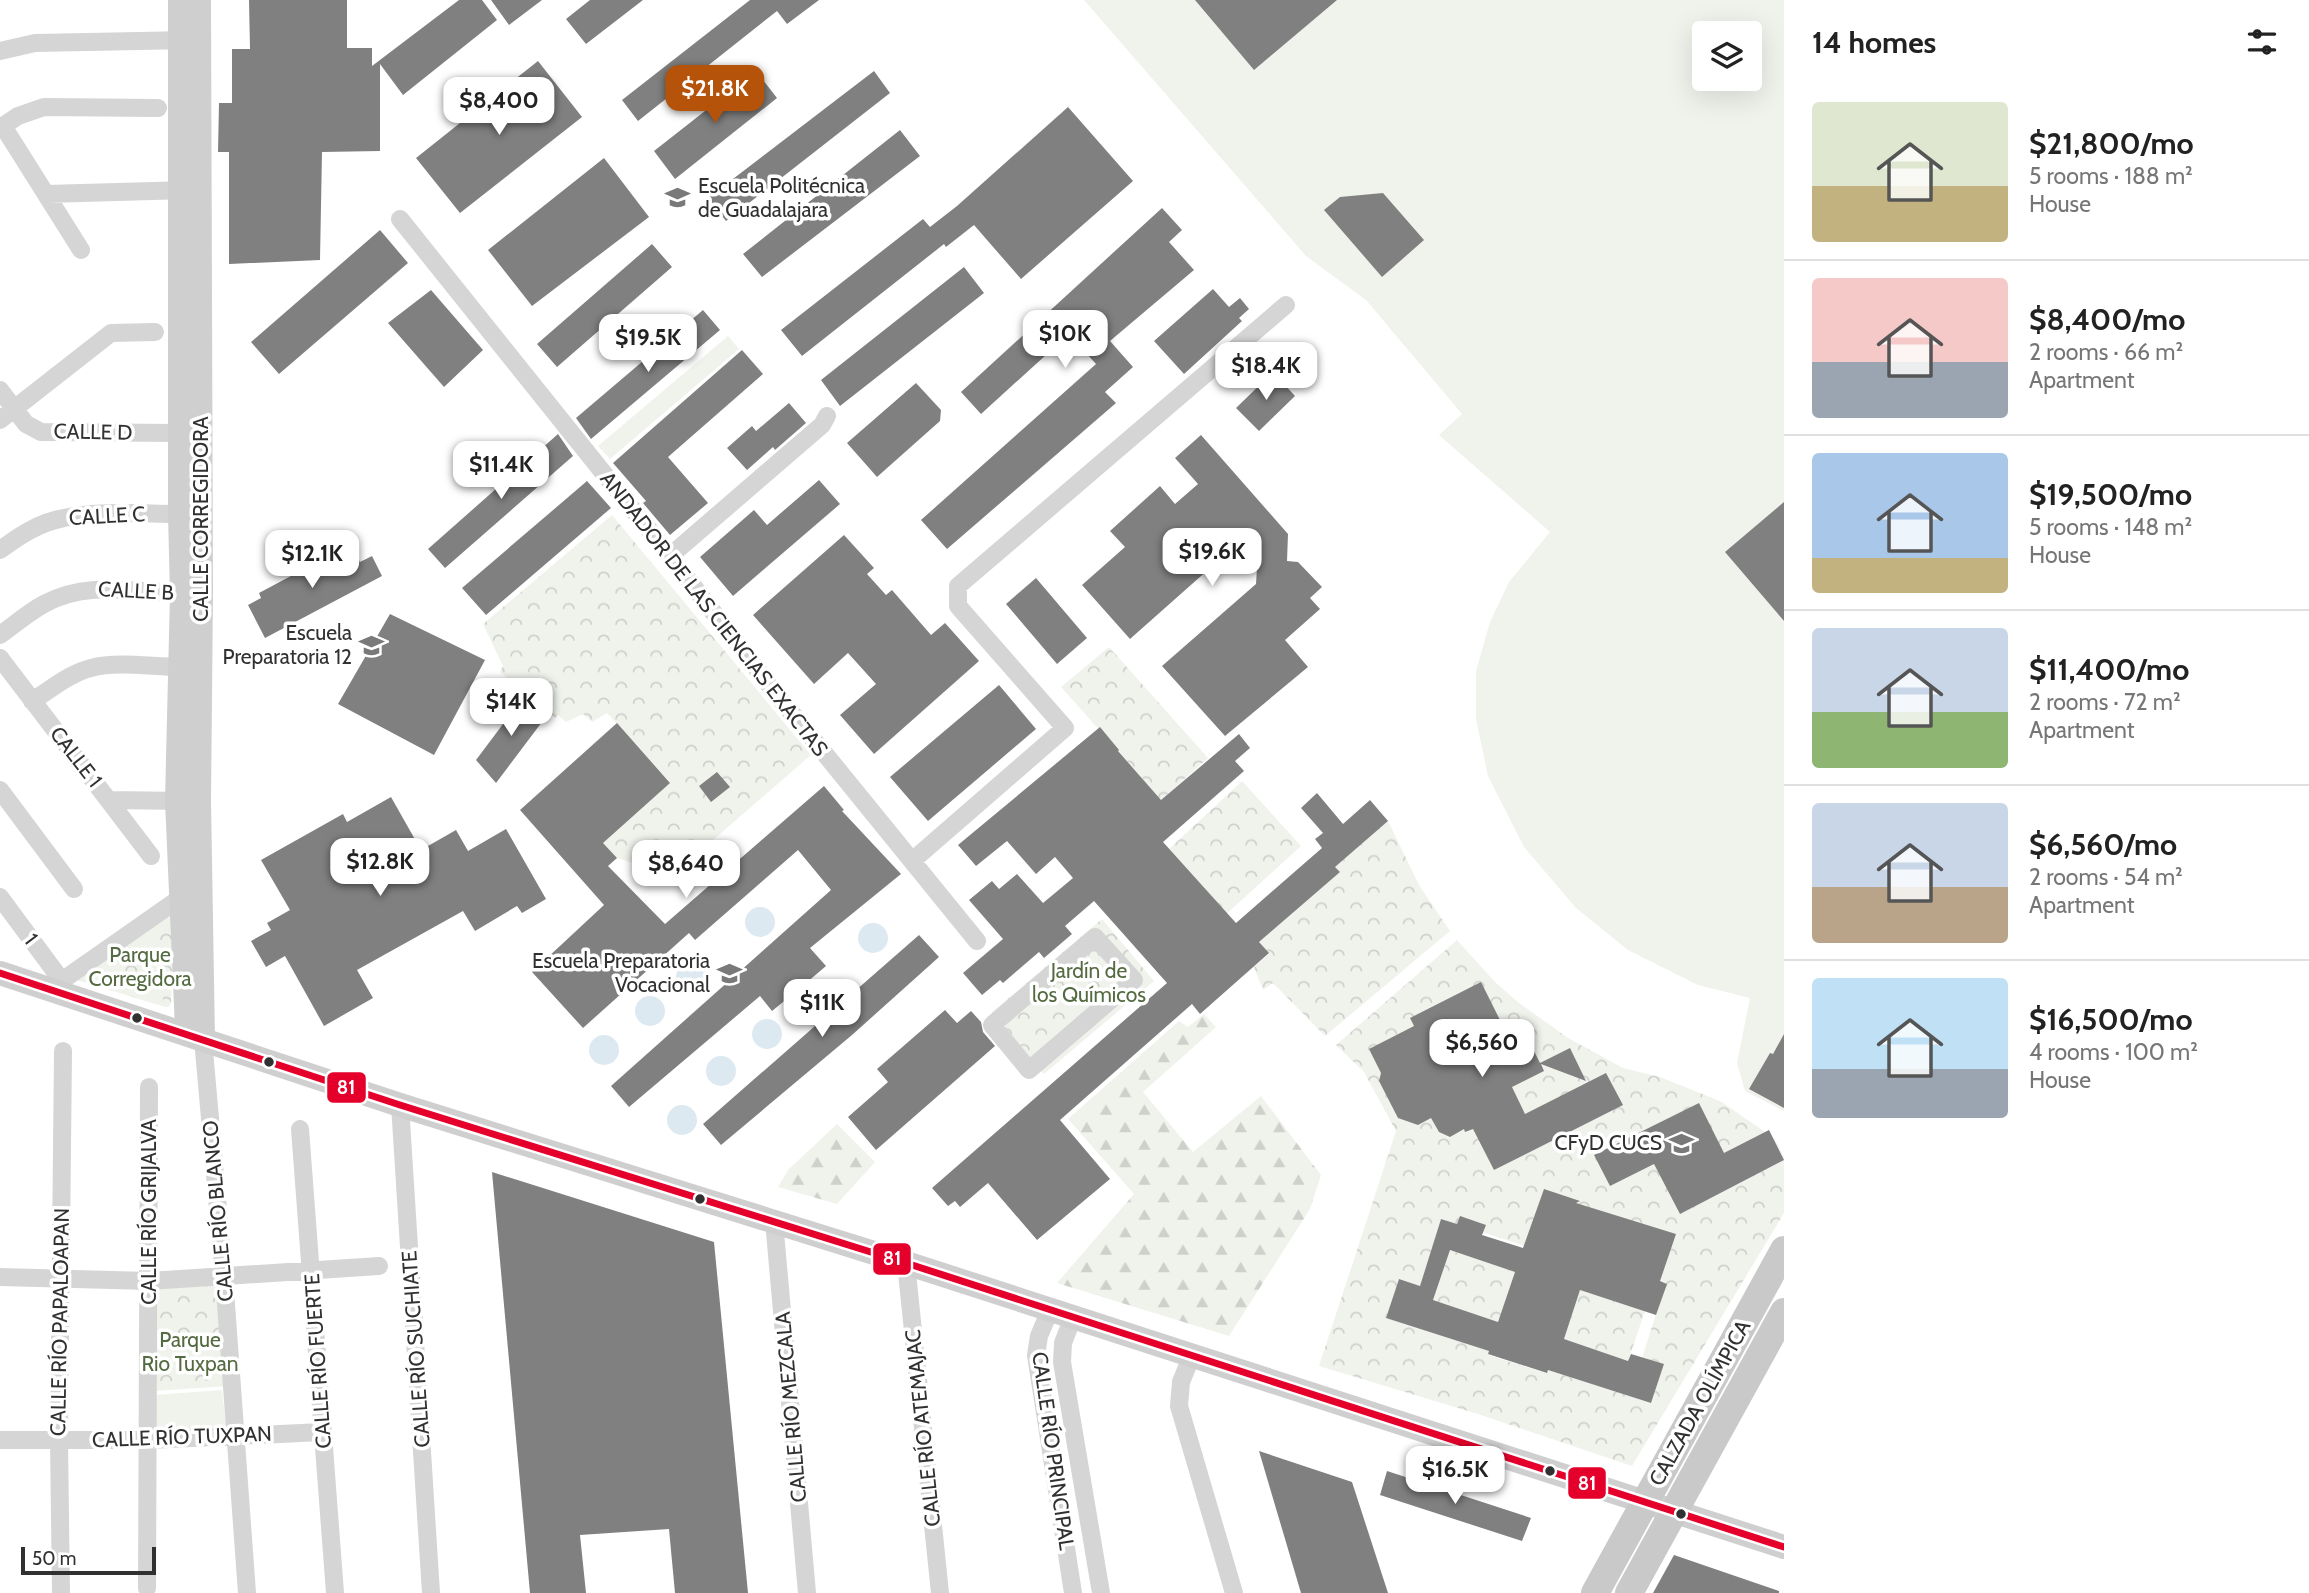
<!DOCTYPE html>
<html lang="en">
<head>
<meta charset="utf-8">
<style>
	body { margin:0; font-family:Cabin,sans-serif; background:#f6f6f6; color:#222; height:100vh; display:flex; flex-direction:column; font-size:26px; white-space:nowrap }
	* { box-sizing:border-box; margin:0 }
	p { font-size:23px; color:#767676 }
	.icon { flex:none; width:38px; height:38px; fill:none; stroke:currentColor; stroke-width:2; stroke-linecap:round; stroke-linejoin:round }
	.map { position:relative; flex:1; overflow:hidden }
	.side { display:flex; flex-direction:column; background:#fff; width:525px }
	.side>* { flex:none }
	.tools { position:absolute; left:1692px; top:21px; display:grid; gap:14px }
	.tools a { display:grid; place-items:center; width:70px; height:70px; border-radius:7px; background:#fff; box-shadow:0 7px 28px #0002; font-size:35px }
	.scale { position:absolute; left:21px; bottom:18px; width:135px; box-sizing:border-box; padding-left:7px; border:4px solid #313131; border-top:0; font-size:19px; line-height:24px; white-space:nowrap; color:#313131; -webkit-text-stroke:5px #fff; paint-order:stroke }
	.price { position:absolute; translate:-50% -60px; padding:0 16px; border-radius:14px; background:#fff; color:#222; font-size:23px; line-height:46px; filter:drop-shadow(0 2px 4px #0008) }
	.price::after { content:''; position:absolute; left:50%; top:42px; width:21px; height:16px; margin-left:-10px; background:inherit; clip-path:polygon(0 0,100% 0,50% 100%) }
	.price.active { background:#b45309; color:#fff }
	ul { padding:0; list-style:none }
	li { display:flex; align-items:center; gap:21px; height:175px; padding:0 28px }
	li+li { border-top:2px solid #e0e0e0 }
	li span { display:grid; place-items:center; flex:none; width:196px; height:140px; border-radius:7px; color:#555 }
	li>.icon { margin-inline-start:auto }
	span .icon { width:84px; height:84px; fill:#fffc; stroke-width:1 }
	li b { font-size:30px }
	h2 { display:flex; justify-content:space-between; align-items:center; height:84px; padding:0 28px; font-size:30px }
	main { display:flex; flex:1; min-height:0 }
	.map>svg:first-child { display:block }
</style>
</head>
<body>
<main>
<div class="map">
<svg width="1784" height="1593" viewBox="0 0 1784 1593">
	<defs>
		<pattern id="forest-firs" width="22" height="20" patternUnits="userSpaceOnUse" patternTransform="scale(1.75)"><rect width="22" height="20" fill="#f0f3ec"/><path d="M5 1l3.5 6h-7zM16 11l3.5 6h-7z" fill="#ced1cb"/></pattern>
		<pattern id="park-crowns" width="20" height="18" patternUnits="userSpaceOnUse" patternTransform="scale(1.75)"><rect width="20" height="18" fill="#f0f3ec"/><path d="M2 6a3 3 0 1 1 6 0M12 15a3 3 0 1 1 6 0" fill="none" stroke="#ced1cb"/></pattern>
	</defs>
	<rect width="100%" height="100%" fill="#fff"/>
	<path fill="url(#forest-firs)" d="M 1204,1014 L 1216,1027 L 1143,1092 L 1193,1152 L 1261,1096 L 1321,1175 L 1310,1209 L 1229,1336 L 1057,1283 L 1134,1194 L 1068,1119 L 1179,1021 L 1188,1027 Z
		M 837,1124 L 875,1162 L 837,1204 L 778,1187 L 788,1170 Z"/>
	<path fill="url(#park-crowns)" fill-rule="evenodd" d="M 612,515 L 811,755 L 667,880 L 636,864 L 617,858 L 603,843 L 670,782 L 607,713 L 592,722 L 583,714 L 566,722 L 558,715 L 555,718 L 500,672 L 503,666 L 483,624 Z
		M 1109,647 L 1208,758 L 1142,817 L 1144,780 L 1061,687 Z
		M 1242,781 L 1301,846 L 1223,917 L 1167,851 Z
		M 1388,821 L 1419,885 L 1450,931 L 1325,1036 L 1273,983 L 1263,990 L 1254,967 L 1269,954 L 1259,942 L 1339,871 L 1335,867 Z
		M 175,908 L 171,1002 L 169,1007 L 165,1007 L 77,980 Z
		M 1102,919 L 1154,981 L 1044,1074 L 992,1012 Z
		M 1457,940 L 1495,982 L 1519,1003 L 1568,1038 L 1623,1068 L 1660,1077 L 1720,1101 L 1774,1138 L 1784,1157 L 1784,1213 L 1632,1466 L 1481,1415 L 1319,1366 L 1396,1131 L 1364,1072 L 1336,1045 ZM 1441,1219 L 1538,1250 L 1627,1270 L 1666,1283 L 1642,1358 L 1664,1365 L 1651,1403 L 1548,1370 L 1546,1373 L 1488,1355 L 1489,1351 L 1386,1318 L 1399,1279 L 1420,1286 Z
		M 1450,1250 L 1515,1272 L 1498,1322 L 1433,1300 Z
		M 220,1281 L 228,1386 L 155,1391 L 155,1288 Z
		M 1580,1290 L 1645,1311 L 1628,1361 L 1564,1339 Z"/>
	<path fill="#f0f3ec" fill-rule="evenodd" d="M 1084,0 L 1784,0 L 1784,1111 L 1745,1091 L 1737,1063 L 1750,998 L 1698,985 L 1628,950 L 1576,908 L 1524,847 L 1488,776 L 1476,719 L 1476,671 L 1490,622 L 1509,582 L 1550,532 L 1439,435 L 1462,414 L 1366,300 L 1306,256 ZM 1704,33 L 1750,33 L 1750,79 L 1704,79 Z
		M 728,336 L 739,349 L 610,459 L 598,446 Z
		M 157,925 L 162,931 L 92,978 L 88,972 Z
		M 160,954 L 162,955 L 162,971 L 158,970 L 156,973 L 162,981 L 161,989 L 156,988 L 155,984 L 151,986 L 147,981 L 142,983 L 140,978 L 135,982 L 132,975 Z
		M 105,979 L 163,998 L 162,1004 L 103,984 Z
		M 222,1390 L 227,1434 L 153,1437 L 154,1395 Z"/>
	<path fill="#dde9f1" d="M745 922a15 15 0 1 1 30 0a15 15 0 1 1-30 0Z
		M858 938a15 15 0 1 1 30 0a15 15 0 1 1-30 0Z
		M676 977a15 15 0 1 1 30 0a15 15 0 1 1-30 0Z
		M635 1011a15 15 0 1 1 30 0a15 15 0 1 1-30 0Z
		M752 1034a15 15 0 1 1 30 0a15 15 0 1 1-30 0Z
		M589 1050a15 15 0 1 1 30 0a15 15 0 1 1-30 0Z
		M706 1071a15 15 0 1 1 30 0a15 15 0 1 1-30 0Z
		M667 1120a15 15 0 1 1 30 0a15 15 0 1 1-30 0Z"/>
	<path fill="#808080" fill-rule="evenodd" d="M 249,0 L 347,0 L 347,48 L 372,48 L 372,66 L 459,0 L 482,0 L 497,20 L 403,95 L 380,64 L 380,151 L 322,152 L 320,260 L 229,264 L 229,152 L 218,152 L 219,103 L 232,103 L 232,49 L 250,49 Z
		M 491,0 L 542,0 L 509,25 Z
		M 590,0 L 643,0 L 586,44 L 566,19 Z
		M 750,0 L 819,0 L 787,24 L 777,11 L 638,121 L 622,100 Z
		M 1195,0 L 1337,0 L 1254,70 Z
		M 538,61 L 582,117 L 460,213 L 416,158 Z
		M 756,71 L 777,98 L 675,179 L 654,151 Z
		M 874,71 L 890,93 L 726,221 L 708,198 Z
		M 1068,107 L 1133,181 L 1021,279 L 974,225 L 946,247 L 944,244 L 802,356 L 781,330 L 923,219 L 930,227 L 957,206 Z
		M 900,130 L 920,156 L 762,277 L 743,254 Z
		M 604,158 L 649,217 L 532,306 L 488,250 Z
		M 1383,193 L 1424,240 L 1382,277 L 1324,210 L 1340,197 Z
		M 1162,208 L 1182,230 L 1169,242 L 1194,270 L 1110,341 L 1133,367 L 1105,392 L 1116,403 L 947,549 L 921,520 L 1096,364 L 1069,334 L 981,414 L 961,392 Z
		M 380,230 L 408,263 L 279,374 L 251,342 Z
		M 652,244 L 672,267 L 557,367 L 537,344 Z
		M 964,267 L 984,293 L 840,406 L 821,380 Z
		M 1213,289 L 1229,307 L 1240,298 L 1249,309 L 1239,318 L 1242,321 L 1184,374 L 1154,341 Z
		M 431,290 L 483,350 L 444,387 L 388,323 Z
		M 703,310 L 720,330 L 591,439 L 576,418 Z
		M 742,350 L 763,374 L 668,457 L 708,503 L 670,535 L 643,503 L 646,501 L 613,463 Z
		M 1273,372 L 1295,396 L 1259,431 L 1236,408 Z
		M 916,383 L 941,410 L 940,421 L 877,477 L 847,443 Z
		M 789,403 L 806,423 L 775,450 L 773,447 L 747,470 L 727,448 L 752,426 L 756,431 Z
		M 558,434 L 573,456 L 445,568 L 428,549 Z
		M 1201,435 L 1288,534 L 1287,561 L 1298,562 L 1322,587 L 1310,598 L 1320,609 L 1285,640 L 1308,667 L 1225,736 L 1162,666 L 1256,584 L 1258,552 L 1245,537 L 1130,639 L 1082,585 L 1125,547 L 1110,531 L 1160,486 L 1175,504 L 1198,484 L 1175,458 Z
		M 819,480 L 840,504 L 733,596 L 700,557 L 754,510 L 767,525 Z
		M 587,481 L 611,508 L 486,615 L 462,588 Z
		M 1784,502 L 1784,621 L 1725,552 Z
		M 844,535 L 874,568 L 867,574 L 886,595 L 892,590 L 931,635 L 945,623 L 979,661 L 874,754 L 840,715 L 876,684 L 848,653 L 814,684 L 753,615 Z
		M 351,544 L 360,562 L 372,556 L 382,576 L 265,638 L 248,605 L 261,598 L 259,593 Z
		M 1036,578 L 1087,638 L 1057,664 L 1006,604 Z
		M 390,614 L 485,660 L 434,755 L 338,704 Z
		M 999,685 L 1036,729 L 928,821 L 890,777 Z
		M 524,696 L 548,714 L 496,783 L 476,760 Z
		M 617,723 L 670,783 L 603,843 L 617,858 L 608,866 L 665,924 L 824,786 L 844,810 L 842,811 L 901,874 L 810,948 L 826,966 L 799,989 L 772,1011 L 760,996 L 629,1107 L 611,1086 L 831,890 L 798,850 L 695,940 L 689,933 L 583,1028 L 532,972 L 604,905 L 520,810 Z
		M 1100,727 L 1119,750 L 1118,751 L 1161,800 L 1239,734 L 1250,748 L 1235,761 L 1244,771 L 1163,842 L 1236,923 L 1322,848 L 1315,839 L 1323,833 L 1301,808 L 1317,793 L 1343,824 L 1370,800 L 1388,821 L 1335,867 L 1340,872 L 1259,942 L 1269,953 L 1200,1014 L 1192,1004 L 1060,1120 L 1110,1179 L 1037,1240 L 988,1183 L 960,1207 L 955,1201 L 948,1206 L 932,1188 L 1167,983 L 1094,901 L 1065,926 L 1072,934 L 1044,958 L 1039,952 L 1003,983 L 1000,980 L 982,995 L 963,973 L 1003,939 L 969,900 L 992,881 L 999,889 L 1017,874 L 1043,903 L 1073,878 L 1055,857 L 1036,874 L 1007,841 L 976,866 L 958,845 Z
		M 717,772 L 730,787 L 711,802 L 699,786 Z
		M 391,797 L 421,850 L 456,830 L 468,851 L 506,829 L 546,899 L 522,913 L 517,906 L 475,931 L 463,911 L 357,970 L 373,998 L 324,1026 L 285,956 L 266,967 L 251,941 L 271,930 L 267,923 L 290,910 L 261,860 L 343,814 L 347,822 Z
		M 919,935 L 939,957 L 852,1035 L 721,1145 L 703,1124 Z
		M 1481,982 L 1503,1026 L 1518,1019 L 1540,1063 L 1570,1048 L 1586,1081 L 1541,1064 L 1544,1071 L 1512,1087 L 1525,1114 L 1606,1073 L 1623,1105 L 1494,1170 L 1473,1129 L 1465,1132 L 1464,1129 L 1450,1137 L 1439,1132 L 1431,1118 L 1418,1125 L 1398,1118 L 1379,1081 L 1381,1073 L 1369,1049 L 1414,1026 L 1410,1018 Z
		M 945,1010 L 957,1023 L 971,1011 L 981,1022 L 983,1032 L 995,1046 L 876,1150 L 848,1117 L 888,1082 L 877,1069 Z
		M 1784,1034 L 1784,1108 L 1749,1089 L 1770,1053 L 1773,1054 Z
		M 1699,1103 L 1724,1153 L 1769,1130 L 1784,1160 L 1680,1214 L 1654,1164 L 1610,1186 L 1594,1155 Z
		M 492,1172 L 714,1242 L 748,1593 L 675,1593 L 669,1529 L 580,1535 L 586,1593 L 530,1593 Z
		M 1544,1189 L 1580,1201 L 1576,1203 L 1676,1234 L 1660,1281 L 1667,1284 L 1656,1315 L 1580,1290 L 1564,1339 L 1628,1361 L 1631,1354 L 1664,1364 L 1651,1403 L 1548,1370 L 1547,1373 L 1488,1354 L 1489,1351 L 1386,1318 L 1399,1279 L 1420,1286 L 1441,1219 L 1457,1224 L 1460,1216 L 1486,1225 L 1482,1235 L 1523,1248 ZM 1450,1250 L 1515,1272 L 1498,1322 L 1433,1300 Z
		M 1259,1451 L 1352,1482 L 1388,1593 L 1301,1593 Z
		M 1387,1471 L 1531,1518 L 1522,1541 L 1380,1495 Z
		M 1674,1555 L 1779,1591 L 1779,1593 L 1653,1593 Z"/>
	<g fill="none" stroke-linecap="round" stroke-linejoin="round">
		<path stroke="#d5d5d5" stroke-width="18" d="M 0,51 L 35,43 L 191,40
			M 3,126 L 81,250
			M 0,128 L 18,116 L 44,107 L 158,108
			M 46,194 L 189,190
			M 400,219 L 670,556 L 773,690 L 977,941
			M 0,390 L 26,424 L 41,432 L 180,433
			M 0,420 L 111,333 L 155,332
			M 0,550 C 19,536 40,522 64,518 C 101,510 142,514 180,514
			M 670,556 L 822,425 L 827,416
			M 0,635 C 14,625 29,612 44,604 C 91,578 143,595 194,593
			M 0,658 L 151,856
			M 32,701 C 50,690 70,673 91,668 C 118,661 152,667 180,667
			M 0,790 L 74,889
			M 109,800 L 186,801
			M 912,861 L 1065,728 L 958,606 L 958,586 L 1286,305
			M 0,897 L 62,981
			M 1095,937 L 1134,980 L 1029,1070 L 992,1025 Z
			M 50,989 L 180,898 L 189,897
			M 203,1039 L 224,1277 L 247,1593
			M 400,1105 L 431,1593
			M 300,1129 L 335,1593
			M 774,1221 L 807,1593
			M 906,1263 L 940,1593
			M 0,1277 L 149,1281 L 379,1266
			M 1050,1310 L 1039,1336 L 1036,1355 L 1073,1593
			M 1073,1317 L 1063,1343 L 1062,1362 L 1101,1593
			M 1192,1355 L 1181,1382 L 1179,1406 L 1234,1593
			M 0,1440 L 149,1440 L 322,1432
			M 147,1588 L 149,1087
			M 61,1593 L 59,1440 L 63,1051"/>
		<path stroke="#cfcfcf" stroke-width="24" d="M 180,0 L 180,514 L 182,594 L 177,801 L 187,1028
			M 199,0 L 201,593 L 199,801 L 203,1039
			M 0,973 L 400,1105 L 906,1263 L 1784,1547"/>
		<path stroke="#c9c9c9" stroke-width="28" d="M 1595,1593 L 1784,1250
			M 1629,1593 L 1784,1312"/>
		<defs>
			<path id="bus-1" d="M 0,973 L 400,1105 L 906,1263 L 1784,1547"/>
		</defs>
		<use href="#bus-1" stroke="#fff" stroke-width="12"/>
		<use href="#bus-1" stroke="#e4002b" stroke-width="7"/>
	</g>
	<defs>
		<symbol id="university-bare" viewBox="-9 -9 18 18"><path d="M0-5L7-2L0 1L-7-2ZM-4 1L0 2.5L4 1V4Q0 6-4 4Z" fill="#797979" stroke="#fff" stroke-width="2.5" paint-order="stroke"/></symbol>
	</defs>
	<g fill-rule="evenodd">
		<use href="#university-bare" x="660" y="180" width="35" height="35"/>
		<use href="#university-bare" x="354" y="628" width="35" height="35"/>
		<use href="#university-bare" x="712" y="956" width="35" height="35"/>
		<use href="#university-bare" x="1664" y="1126" width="35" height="35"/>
	</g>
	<g fill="#313131" stroke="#fff" stroke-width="2.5">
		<circle cx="137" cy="1018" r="6"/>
		<circle cx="269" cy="1062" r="6"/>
		<circle cx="700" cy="1199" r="6"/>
		<circle cx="1550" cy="1471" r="6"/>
		<circle cx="1681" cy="1514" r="6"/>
	</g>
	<g text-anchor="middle" stroke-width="7" stroke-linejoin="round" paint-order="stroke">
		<g font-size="21" fill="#313131" stroke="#fff" text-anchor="end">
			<text x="698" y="193" text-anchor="start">Escuela Politécnica<tspan x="698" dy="24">de Guadalajara</tspan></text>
			<text x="352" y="640">Escuela<tspan x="352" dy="24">Preparatoria 12</tspan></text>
			<text x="710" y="968">Escuela Preparatoria<tspan x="710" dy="24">Vocacional</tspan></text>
			<text x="1662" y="1150">CFyD CUCS</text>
		</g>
		<g font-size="21" fill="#313131" stroke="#fff">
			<text transform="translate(93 432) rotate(1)" y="7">CALLE D</text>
			<text transform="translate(107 516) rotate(-3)" y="7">CALLE C</text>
			<text transform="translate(201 519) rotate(-90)" y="7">CALLE CORREGIDORA</text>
			<text transform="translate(136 591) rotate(3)" y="7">CALLE B</text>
			<text transform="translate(714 614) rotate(52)" y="7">ANDADOR DE LAS CIENCIAS EXACTAS</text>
			<text transform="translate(76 757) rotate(52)" y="7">CALLE 1</text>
			<text transform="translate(31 939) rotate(53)" y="7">1</text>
			<text transform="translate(218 1211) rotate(-95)" y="7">CALLE RÍO BLANCO</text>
			<text transform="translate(149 1212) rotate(-90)" y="7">CALLE RÍO GRIJALVA</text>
			<text transform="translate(60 1322) rotate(-89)" y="7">CALLE RÍO PAPALOAPAN</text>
			<text transform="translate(416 1349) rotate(-94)" y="7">CALLE RÍO SUCHIATE</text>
			<text transform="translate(318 1361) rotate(-94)" y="7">CALLE RÍO FUERTE</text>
			<text transform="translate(1700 1403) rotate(-61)" y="7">CALZADA OLÍMPICA</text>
			<text transform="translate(791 1407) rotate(-95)" y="7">CALLE RÍO MEZCALA</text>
			<text transform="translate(923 1428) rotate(-96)" y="7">CALLE RÍO ATEMAJAC</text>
			<text transform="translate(182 1437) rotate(-2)" y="7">CALLE RÍO TUXPAN</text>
			<text transform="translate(1053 1451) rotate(82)" y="7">CALLE RÍO PRINCIPAL</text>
		</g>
		<g font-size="21" fill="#546a40" stroke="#fff">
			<text x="140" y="962">Parque<tspan x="140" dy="24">Corregidora</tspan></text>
			<text x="1089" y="978">Jardín de<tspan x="1089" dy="24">los Químicos</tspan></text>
			<text x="190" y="1347">Parque<tspan x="190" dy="24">Rio Tuxpan</tspan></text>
		</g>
	</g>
	<g stroke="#fff" stroke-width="2.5">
		<rect x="326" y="1071" width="41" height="33" rx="7" fill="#e4002b"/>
		<rect x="872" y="1242" width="40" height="34" rx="7" fill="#e4002b"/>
		<rect x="1567" y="1466" width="40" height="34" rx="7" fill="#e4002b"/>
	</g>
	<g font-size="19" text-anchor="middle" font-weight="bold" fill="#fff">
		<text x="346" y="1094">81</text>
		<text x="892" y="1265">81</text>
		<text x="1587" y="1490">81</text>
	</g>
</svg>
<div class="tools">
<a><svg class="icon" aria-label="layers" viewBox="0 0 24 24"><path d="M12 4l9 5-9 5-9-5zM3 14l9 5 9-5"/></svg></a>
</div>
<div class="scale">50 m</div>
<b class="price active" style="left:715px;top:125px">$21.8K</b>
<b class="price" style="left:499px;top:137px">$8,400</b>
<b class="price" style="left:1065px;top:370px">$10K</b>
<b class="price" style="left:648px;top:374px">$19.5K</b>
<b class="price" style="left:1266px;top:402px">$18.4K</b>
<b class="price" style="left:501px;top:501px">$11.4K</b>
<b class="price" style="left:1212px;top:588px">$19.6K</b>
<b class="price" style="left:312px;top:590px">$12.1K</b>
<b class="price" style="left:511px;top:738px">$14K</b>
<b class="price" style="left:380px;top:898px">$12.8K</b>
<b class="price" style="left:686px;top:900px">$8,640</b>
<b class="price" style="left:822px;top:1039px">$11K</b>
<b class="price" style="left:1482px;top:1079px">$6,560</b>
<b class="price" style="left:1455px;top:1506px">$16.5K</b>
</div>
<section class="side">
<h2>14 homes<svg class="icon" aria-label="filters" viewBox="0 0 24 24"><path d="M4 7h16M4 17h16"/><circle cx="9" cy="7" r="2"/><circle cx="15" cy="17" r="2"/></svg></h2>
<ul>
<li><span style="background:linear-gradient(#dfe7d0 60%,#c2b280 0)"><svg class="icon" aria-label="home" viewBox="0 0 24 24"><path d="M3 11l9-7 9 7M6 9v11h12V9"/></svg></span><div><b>$21,800/mo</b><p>5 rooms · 188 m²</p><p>House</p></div></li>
<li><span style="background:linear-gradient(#f6c9c9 60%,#9aa5b1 0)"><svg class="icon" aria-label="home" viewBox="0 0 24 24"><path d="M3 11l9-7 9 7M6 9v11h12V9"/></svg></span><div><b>$8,400/mo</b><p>2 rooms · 66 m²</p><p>Apartment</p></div></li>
<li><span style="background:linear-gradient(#a9c7e8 75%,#c2b280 0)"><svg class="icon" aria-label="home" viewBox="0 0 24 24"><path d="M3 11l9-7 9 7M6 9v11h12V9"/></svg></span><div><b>$19,500/mo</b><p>5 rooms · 148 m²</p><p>House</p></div></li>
<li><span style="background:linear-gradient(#c9d6e8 60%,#8fb573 0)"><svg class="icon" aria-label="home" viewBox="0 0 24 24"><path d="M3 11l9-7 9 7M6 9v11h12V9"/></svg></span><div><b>$11,400/mo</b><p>2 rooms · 72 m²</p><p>Apartment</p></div></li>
<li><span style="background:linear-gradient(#c9d6e8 60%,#b9a48a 0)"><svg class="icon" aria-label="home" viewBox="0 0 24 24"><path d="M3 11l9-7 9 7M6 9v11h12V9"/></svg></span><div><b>$6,560/mo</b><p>2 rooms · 54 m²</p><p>Apartment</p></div></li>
<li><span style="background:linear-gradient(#bfe0f5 65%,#9aa5b1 0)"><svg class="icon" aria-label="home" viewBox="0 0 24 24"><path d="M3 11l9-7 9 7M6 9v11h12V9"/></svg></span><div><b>$16,500/mo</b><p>4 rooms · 100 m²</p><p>House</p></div></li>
</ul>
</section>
</main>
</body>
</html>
